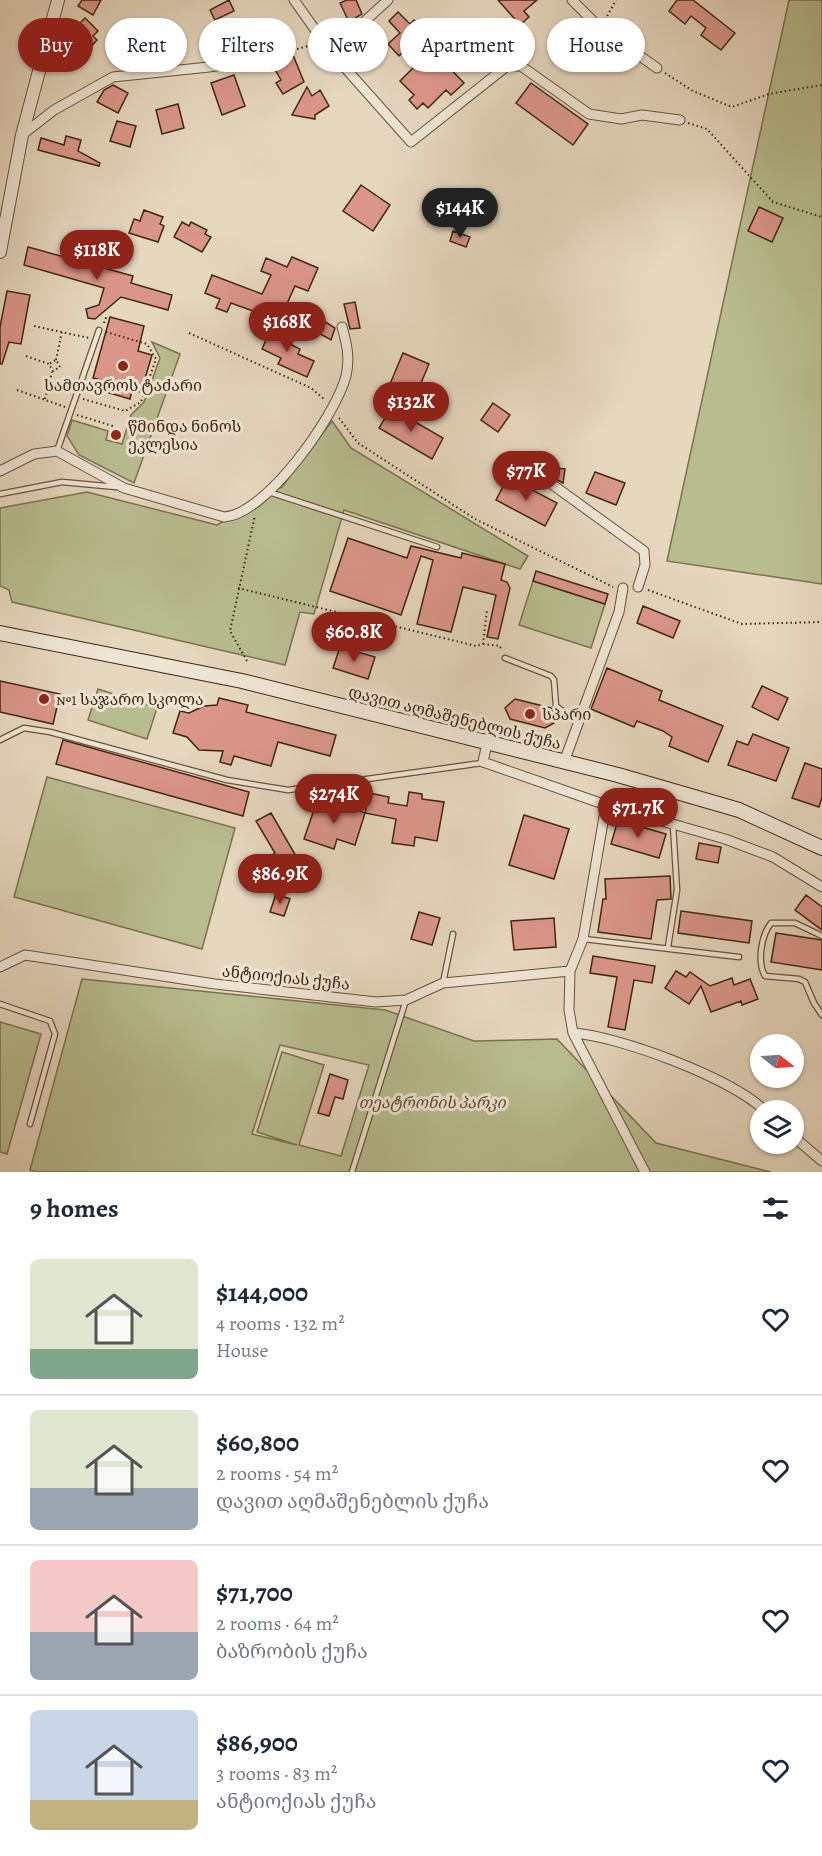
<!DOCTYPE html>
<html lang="en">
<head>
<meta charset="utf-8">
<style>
	body { margin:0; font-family:Alegreya,"Noto Serif Georgian",serif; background:#f6f6f7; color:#1f2937; height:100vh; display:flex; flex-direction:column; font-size:22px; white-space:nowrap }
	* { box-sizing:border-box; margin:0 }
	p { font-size:20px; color:#747a83 }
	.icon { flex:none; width:33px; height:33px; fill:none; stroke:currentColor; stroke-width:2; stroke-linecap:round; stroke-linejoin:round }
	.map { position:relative; height:1172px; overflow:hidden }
	.panel { display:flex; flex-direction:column; background:#fff; flex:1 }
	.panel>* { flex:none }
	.guide { position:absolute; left:18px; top:18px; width:786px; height:54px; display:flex; gap:12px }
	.needle { width:39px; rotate:107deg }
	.buttons { position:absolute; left:750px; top:1034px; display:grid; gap:12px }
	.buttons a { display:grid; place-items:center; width:54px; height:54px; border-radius:50%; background:#fff; box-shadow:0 2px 4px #0004; font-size:30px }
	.price { position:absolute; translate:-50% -51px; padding:0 14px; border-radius:21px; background:#8f2418; color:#fff; font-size:20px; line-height:39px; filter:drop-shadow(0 2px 3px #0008) }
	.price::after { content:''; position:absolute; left:50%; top:36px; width:18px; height:14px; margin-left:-9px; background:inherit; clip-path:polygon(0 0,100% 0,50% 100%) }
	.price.selected { background:#222; color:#fff }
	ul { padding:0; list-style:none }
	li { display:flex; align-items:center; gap:18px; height:150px; padding:0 30px }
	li+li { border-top:2px solid #e0e1e3 }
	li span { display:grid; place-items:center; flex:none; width:168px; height:120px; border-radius:9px; color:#555 }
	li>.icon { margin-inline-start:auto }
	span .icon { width:72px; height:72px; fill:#fffc; stroke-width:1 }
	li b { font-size:26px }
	h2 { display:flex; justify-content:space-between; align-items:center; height:72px; padding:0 30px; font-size:26px }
	.pill { padding:0 21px; border-radius:27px; background:#fff; box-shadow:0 2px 4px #0004; font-size:21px; line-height:54px }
	.pill.selected { background:#8f2418; color:#fff }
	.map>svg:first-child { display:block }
</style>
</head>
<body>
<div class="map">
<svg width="822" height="1172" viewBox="0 0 822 1172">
	<rect width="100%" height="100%" fill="#e6d7bf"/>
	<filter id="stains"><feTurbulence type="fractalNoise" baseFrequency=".00333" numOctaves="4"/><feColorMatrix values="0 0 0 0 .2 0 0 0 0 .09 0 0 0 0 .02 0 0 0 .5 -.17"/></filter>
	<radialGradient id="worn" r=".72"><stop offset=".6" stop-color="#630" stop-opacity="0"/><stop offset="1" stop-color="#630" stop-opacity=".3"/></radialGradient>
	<path fill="#b8bd90" stroke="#7d724e" stroke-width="1.5" fill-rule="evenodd" d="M 789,0 L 822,0 L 822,584 L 667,561 Z
		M 152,342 L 180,354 L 134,483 L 79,455 L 67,436 L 72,420 L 108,431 L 106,440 L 122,444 L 131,415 L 144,402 L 160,358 Z
		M 332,421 L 351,448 L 528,556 L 520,569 L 344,510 L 314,614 L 300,612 L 285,665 L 12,602 L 9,590 L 0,586 L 0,508 L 87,492 L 217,525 L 282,487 Z
		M 533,581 L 605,604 L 591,648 L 519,625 Z
		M 98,689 L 157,708 L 147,739 L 88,720 Z
		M 47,777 L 235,828 L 202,949 L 14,897 Z
		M 82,979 L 385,1010 L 474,1041 L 557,1039 L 656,1143 L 771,1172 L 37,1172 L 30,1170 ZM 280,1045 L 369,1065 L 341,1156 L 299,1145 L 324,1065 L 282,1052 L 257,1132 L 297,1145 L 252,1134 Z
		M 0,1022 L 41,1034 L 7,1154 L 0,1152 Z"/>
	<path fill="#db968a" stroke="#42270c" stroke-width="1.5" d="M 82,0 L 101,0 L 93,15 L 78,6 Z
		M 229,0 L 234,11 L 215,20 L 210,10 Z
		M 347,0 L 356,0 L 362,14 L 349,22 L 340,3 Z
		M 498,0 L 537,0 L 524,11 L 529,17 L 520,25 Z
		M 677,0 L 693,0 L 735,33 L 721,50 L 701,35 L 706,28 L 691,16 L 685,24 L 669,11 Z
		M 398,12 L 410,24 L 414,20 L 425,31 L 420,35 L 423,38 L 414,47 L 411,44 L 399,56 L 388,44 L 400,33 L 389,21 Z
		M 85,18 L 98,31 L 93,36 L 97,40 L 89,49 L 71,32 Z
		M 283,23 L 287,44 L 260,49 L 259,42 L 253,43 L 250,29 Z
		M 474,34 L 490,52 L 476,64 L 461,47 Z
		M 293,55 L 304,82 L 283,94 L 276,83 L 281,80 L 273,66 Z
		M 442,60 L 464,83 L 451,95 L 446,90 L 428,108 L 423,103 L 417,109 L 409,100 L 414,95 L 400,81 L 420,61 L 430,71 Z
		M 234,75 L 245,106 L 222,115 L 211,83 Z
		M 531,83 L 588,124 L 573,145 L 516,103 Z
		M 113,85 L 128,93 L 118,113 L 97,102 L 104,90 Z
		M 307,87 L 312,96 L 320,90 L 329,106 L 315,115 L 315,119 L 292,115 Z
		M 178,104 L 184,128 L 162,134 L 156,110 Z
		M 117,121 L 136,126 L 130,147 L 110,141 Z
		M 66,136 L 81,140 L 78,151 L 100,163 L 99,166 L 38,150 L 41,138 L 64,145 Z
		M 361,185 L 390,205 L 373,231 L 343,211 Z
		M 759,207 L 783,218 L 772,242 L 748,231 Z
		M 144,210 L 163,217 L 160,224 L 164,226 L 158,242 L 129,233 L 134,219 L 140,221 Z
		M 182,222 L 189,226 L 191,222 L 207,230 L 205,234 L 211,237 L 202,252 L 174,237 Z
		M 453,231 L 470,237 L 466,247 L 450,241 Z
		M 28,247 L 133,276 L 131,283 L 172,295 L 168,310 L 121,297 L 95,319 L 88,318 L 86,309 L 99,305 L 104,288 L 24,265 Z
		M 292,257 L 318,268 L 308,291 L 295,286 L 277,326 L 252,314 L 253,311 L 231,303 L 227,312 L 216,308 L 220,299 L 205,293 L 212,275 L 262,294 L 271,275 L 261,271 L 266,258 L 287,267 Z
		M 7,291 L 30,295 L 21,344 L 9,342 L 2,364 L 0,364 L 0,327 Z
		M 355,302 L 360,328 L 350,329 L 344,304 Z
		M 110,317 L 144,326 L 138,351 L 152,355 L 141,392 L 132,390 L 130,399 L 99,390 L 101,380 L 93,378 Z
		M 319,318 L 335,328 L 331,340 L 313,330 Z
		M 271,329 L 290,338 L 288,343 L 300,349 L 298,354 L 314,361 L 307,377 L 278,364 L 281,358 L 262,349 Z
		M 403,353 L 429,364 L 416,395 L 390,384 Z
		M 493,403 L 510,415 L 498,432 L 481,420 Z
		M 391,408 L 443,438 L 432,459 L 379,428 Z
		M 547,467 L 565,469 L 563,483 L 554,478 L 545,481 Z
		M 595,472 L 625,483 L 616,505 L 586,493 Z
		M 508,477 L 557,503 L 545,526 L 496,500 Z
		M 348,538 L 407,558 L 411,546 L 461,558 L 462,553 L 505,564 L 501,580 L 507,582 L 510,588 L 498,639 L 487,637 L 496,595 L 463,587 L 451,632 L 417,624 L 433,560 L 421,556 L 401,615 L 330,591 Z
		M 536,571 L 608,594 L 605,604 L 533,581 Z
		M 643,606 L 680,621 L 673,638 L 637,623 Z
		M 340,647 L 375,657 L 368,679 L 333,668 Z
		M 607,668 L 662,691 L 659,700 L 723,726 L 708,762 L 669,746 L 672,737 L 663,731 L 637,721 L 634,727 L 591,709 Z
		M 0,681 L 60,694 L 53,724 L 0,712 Z
		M 762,686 L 788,698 L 778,720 L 752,707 Z
		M 219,698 L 248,705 L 246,712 L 336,735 L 330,756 L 278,742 L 271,766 L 234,756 L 231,765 L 220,762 L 223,751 L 199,750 L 187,737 L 173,733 L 180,711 L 189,713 L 204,706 L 217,705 Z
		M 515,699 L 551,708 L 555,716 L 554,723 L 545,728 L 510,719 L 505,708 Z
		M 753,734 L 789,748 L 776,781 L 728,765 L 737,741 L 748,745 Z
		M 63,740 L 249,792 L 243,816 L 56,764 Z
		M 805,763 L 822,769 L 822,797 L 819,807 L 792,798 Z
		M 409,792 L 422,794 L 422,799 L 444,802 L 437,841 L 415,837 L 414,846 L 392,843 L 396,819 L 365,813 L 369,793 L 389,797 L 388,803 L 407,806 Z
		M 317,801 L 347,811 L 348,807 L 365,813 L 355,845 L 337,839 L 334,849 L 304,839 Z
		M 271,813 L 296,856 L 272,871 L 265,860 L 275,853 L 256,821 Z
		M 524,815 L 569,829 L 554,879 L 509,865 Z
		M 618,820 L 666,834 L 659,858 L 611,844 Z
		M 699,843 L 721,847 L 718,863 L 696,859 Z
		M 670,876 L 671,899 L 657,900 L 651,939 L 598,932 L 603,899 L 606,899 L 605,879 Z
		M 276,894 L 290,899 L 284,916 L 270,912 Z
		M 806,895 L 822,907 L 822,930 L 795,910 Z
		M 681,911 L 752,921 L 749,943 L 678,933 Z
		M 419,912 L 440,918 L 432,945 L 411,939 Z
		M 554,918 L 556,947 L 514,950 L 511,921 Z
		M 776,933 L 822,940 L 822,970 L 771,962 Z
		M 593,956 L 655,966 L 652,983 L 634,980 L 625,1030 L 608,1027 L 617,977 L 590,973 Z
		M 676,971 L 686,977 L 690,972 L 710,986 L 732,978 L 734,985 L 750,979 L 758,999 L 742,1005 L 741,1001 L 711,1012 L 701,986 L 689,1004 L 665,988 Z
		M 330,1074 L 348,1080 L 343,1099 L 335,1097 L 329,1116 L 318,1113 Z"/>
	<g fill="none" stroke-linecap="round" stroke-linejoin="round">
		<defs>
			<path id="service" d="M 57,451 L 99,330
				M 269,492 L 437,547
				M 0,494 L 62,482 L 116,487
				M 505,658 L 551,676 L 554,680 L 556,706 L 578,722
				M 0,740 L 24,728 L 50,732 L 227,780 L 288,790 L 482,763
				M 822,936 L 795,923 L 771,923 C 761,936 757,962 765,976 L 799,979 L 805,982 L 814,1003 L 822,1015
				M 584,939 L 739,957
				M 668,947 L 677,890 L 673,825
				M 443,983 L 453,934
				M 0,1004 L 50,1021 L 55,1034 L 30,1124
				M 352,1172 L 406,1000"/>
			<path id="minor" d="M 294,0 L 331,52 L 411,142 L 507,66 L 521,66 L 589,114 L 621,119 L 642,115 L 680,120
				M 572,0 L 600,28 L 657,68
				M 331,52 L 388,0
				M 22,135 L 54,110 L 113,77 L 209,67 L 262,58
				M 0,471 L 34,454 L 57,451 L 124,488 L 224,517 C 266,515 336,415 346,376 C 350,358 347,344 342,327
				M 553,485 L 644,551 L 645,565 L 638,587
				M 487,743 L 483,762 L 606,805 L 725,839 L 773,857 L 822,887
				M 564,762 L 619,612 L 623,588
				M 606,805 L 583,939 L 570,971 L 569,1010 L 573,1033 L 645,1172
				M 0,967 L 25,955 L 215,984 L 376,1002 L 406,1000 L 443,983 L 570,971
				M 573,1033 C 619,1036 731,1078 764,1110
				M 794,1137 L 822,1161"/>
			<path id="tertiary" d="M 0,252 L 22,135 L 58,0"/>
			<path id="secondary" d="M 0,633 L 242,681 L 618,775 L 739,810 L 822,848"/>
		</defs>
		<use href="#service" stroke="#6b5339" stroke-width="7"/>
		<use href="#minor" stroke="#6b5339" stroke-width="11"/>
		<use href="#tertiary" stroke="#6b5339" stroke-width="14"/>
		<use href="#secondary" stroke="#42270c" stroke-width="16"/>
		<path stroke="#42270c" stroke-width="2" stroke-dasharray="1.5 3" stroke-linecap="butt" d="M 605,20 L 616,0
			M 271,56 L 312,45
			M 665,73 L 693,91 L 732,107 L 769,94 L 822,85
			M 688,123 L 707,129 L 773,202 L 822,217
			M 104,323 L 107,315
			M 34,326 L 89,338
			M 189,333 L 311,388 L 325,400
			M 26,356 L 49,364 L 53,371 L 60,367 L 56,360 L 49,364
			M 56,360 L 62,331
			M 17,390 L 65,407
			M 45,399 L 52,372
			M 83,399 L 125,411 L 141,402 L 156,359 L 147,344 L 106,332
			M 77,415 L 113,426
			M 339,418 L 358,443 L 475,519 L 613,587
			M 238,588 L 476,646 L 483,644 L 487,610
			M 648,590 L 742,624 L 822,622
			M 483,644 L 500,646 L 501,650
			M 247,661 L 230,631 L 255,515"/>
		<use href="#service" stroke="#efe5d5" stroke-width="4.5"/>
		<use href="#minor" stroke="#efe5d5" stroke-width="9"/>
		<use href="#tertiary" stroke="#efe5d5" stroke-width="12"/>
		<use href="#secondary" stroke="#efe5d5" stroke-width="14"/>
	</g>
	<g fill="#8f2418" stroke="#efe5d5" stroke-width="2">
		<circle cx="123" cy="366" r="6"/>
		<circle cx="116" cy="435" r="6"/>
		<circle cx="44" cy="699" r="6"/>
		<circle cx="530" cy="714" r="6"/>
	</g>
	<g text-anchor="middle" stroke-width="6" stroke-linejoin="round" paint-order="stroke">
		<g font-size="16" fill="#42270c" stroke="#efe5d5" text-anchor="start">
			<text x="123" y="391" text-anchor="middle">სამთავროს ტაძარი</text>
			<text x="128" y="432">წმინდა ნინოს<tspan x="128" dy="18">ეკლესია</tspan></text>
			<text x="56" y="705">№1 საჯარო სკოლა</text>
			<text x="542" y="720">სპარი</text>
		</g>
		<g font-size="16" fill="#42270c" stroke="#efe5d5">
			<text transform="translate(455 717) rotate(14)" y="6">დავით აღმაშენებლის ქუჩა</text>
			<text transform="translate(286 977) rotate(6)" y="6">ანტიოქიას ქუჩა</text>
		</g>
		<g font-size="16" font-style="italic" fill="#604c2d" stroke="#efe5d5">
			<text x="432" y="1108">თეატრონის პარკი</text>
		</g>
	</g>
	<rect width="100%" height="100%" filter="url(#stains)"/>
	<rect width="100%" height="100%" fill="url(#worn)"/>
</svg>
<div class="buttons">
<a><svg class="needle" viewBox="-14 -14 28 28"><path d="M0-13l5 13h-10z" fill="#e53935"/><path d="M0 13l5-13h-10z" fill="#747a83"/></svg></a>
<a><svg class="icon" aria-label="layers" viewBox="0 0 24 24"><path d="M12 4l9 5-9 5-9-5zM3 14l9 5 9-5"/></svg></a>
</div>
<b class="price selected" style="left:460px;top:239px">$144K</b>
<b class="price" style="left:97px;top:281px">$118K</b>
<b class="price" style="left:287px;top:353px">$168K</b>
<b class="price" style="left:411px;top:433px">$132K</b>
<b class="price" style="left:526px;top:502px">$77K</b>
<b class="price" style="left:354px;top:663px">$60.8K</b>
<b class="price" style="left:334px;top:825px">$274K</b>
<b class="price" style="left:638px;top:839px">$71.7K</b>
<b class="price" style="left:280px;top:905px">$86.9K</b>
<div class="guide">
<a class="pill selected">Buy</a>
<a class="pill">Rent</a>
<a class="pill">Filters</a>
<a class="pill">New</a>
<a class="pill">Apartment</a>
<a class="pill">House</a>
</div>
</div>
<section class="panel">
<h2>9 homes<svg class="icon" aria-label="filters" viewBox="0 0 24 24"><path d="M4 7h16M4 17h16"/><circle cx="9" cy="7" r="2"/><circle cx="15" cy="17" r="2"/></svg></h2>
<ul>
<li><span style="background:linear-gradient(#dfe7d0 75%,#7fa58c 0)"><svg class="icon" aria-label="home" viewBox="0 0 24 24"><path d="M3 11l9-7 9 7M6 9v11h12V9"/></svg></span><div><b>$144,000</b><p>4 rooms · 132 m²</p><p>House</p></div><svg class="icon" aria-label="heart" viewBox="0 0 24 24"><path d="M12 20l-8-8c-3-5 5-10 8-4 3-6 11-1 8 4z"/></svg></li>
<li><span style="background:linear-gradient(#dfe7d0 65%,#9aa5b1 0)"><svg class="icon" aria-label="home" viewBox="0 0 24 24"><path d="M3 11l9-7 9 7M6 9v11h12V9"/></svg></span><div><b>$60,800</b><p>2 rooms · 54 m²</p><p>დავით აღმაშენებლის ქუჩა</p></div><svg class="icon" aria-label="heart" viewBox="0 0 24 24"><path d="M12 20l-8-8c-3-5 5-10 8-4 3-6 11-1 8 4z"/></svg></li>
<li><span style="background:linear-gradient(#f6c9c9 60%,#9aa5b1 0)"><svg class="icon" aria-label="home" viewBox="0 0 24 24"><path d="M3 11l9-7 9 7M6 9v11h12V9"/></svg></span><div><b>$71,700</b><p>2 rooms · 64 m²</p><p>ბაზრობის ქუჩა</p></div><svg class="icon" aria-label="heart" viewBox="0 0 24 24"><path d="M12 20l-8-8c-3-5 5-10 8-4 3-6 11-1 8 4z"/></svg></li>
<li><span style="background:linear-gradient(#c9d6e8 75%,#c2b280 0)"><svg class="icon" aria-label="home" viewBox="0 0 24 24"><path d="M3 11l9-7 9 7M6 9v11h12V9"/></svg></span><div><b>$86,900</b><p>3 rooms · 83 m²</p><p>ანტიოქიას ქუჩა</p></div><svg class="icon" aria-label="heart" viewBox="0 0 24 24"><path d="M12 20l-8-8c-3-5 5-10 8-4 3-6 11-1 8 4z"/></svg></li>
</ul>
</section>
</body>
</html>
